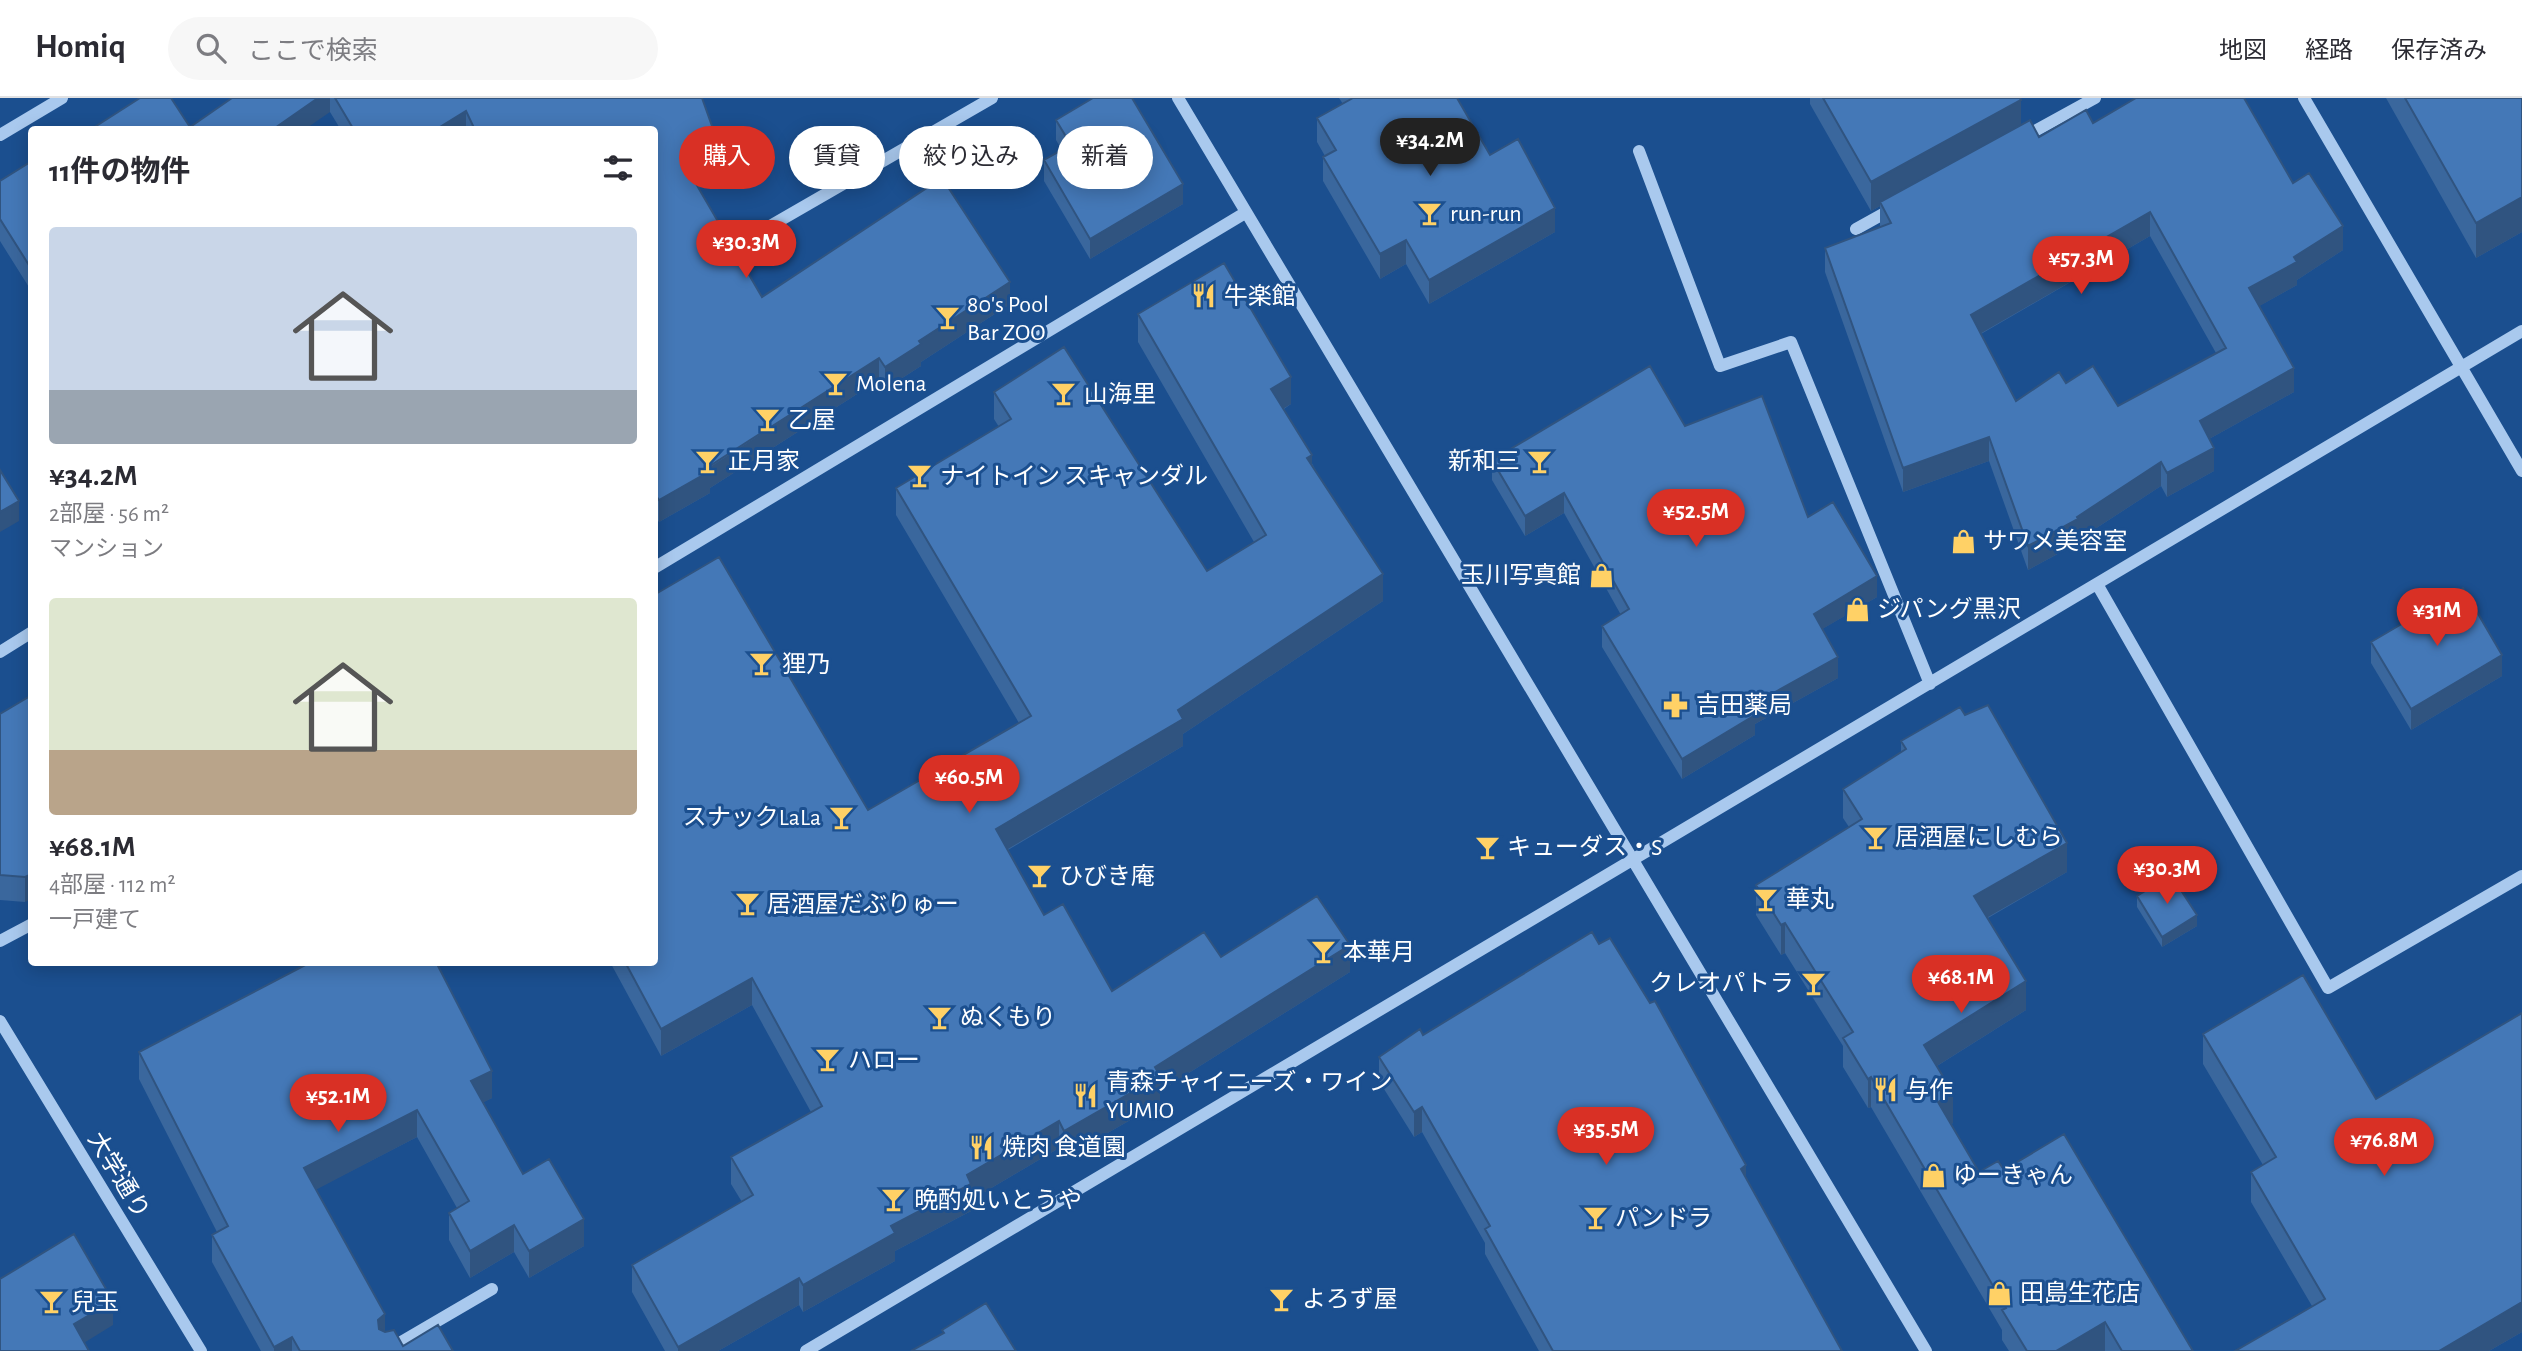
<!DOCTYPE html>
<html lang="ja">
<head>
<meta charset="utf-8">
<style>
	body { margin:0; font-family:"Alegreya Sans","Noto Sans JP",sans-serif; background:#f7f7f7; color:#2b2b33; height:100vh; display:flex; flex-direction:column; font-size:26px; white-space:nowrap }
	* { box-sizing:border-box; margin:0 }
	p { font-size:23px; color:#7c7c81 }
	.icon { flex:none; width:38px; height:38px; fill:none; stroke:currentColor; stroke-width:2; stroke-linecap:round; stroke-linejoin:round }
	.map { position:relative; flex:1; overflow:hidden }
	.side { position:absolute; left:28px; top:28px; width:630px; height:840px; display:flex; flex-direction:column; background:#fff; border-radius:7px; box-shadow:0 4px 18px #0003 }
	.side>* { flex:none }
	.hud { position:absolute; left:679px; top:28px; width:665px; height:63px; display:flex; gap:14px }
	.price { position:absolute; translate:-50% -60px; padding:0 16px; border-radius:24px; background:#d93025; color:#fff; font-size:23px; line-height:46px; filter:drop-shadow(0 2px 4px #0008) }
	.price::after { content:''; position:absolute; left:50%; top:42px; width:21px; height:16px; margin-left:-10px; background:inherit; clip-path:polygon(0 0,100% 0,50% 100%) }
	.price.current { background:#222; color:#fff }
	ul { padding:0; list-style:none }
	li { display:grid; align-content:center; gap:14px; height:371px; padding:0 21px }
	li span { display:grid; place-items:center; height:217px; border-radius:7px; color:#555 }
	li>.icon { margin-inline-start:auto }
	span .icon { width:126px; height:126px; fill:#fffc; stroke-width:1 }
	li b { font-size:30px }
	h2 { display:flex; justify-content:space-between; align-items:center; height:84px; padding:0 21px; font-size:30px }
	.tag { padding:0 24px; border-radius:32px; background:#fff; box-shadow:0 4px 18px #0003; font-size:24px; line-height:63px }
	.tag.current { background:#d93025; color:#fff }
	header { display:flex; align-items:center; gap:42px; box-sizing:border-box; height:98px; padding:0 35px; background:#fff; border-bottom:2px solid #e1e1e2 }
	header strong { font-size:33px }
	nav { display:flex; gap:38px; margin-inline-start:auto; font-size:24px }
	.search { width:490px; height:63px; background:#f7f7f7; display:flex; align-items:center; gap:18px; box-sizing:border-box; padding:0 24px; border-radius:38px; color:#7c7c81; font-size:26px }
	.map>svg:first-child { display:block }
</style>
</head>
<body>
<header>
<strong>Homiq</strong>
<div class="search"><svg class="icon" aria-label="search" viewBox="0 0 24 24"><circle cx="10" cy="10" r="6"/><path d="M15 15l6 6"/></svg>ここで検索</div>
<nav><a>地図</a><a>経路</a><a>保存済み</a></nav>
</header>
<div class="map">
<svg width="2522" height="1253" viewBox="0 0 2522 1253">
	<rect width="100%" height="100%" fill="#1b4f8f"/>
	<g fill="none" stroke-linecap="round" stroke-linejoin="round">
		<path stroke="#a9c9ee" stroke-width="12" d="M 1178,0 L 1926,1253
			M 2304,0 L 2522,373
			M 0,37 L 62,0
			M 2022,40 L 2095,0
			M 1639,53 L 1720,268 L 1791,244 L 1930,586
			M 1856,131 L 1892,111
			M 753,138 L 992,0
			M 654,470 L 1245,115
			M 2097,486 L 2328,890 L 2522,778
			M 0,554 L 32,534
			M 0,843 L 32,826
			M 0,923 L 201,1253
			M 386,1253 L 492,1191
			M 806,1253 L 2522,233"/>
	</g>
	<path fill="#3a679d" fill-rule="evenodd" d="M 232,0 L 702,0 L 723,81 L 698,90 L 762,199 L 1010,206 L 921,264 L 921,268 L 885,291 L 879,282 L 710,390 L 710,395 L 659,424 L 654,417 L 654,32 L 341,32 L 330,14 L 190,29 Z
		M 1339,0 L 1457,0 L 1490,57 L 1555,134 L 1429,206 L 1406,166 L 1380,181 L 1323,83 L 1323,59 L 1325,58 L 1317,44 L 1317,20 L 1343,6 Z
		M 1810,0 L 2020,0 L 2021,27 L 2039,39 L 2093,25 L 2293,85 L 2343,152 L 2297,182 L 2297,187 L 2259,208 L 2294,294 L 2209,341 L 2214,373 L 2167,399 L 2161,388 L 2078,442 L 2078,445 L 2028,472 L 1989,363 L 1903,394 L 1825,174 L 1825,150 L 1880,129 L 1880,108 L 1871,113 L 1810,6 ZM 2150,138 L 2216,255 L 2118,308 L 2066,285 L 2016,303 L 1981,236 Z
		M 2386,0 L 2522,0 L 2522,134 L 2476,160 Z
		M 1056,22 L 1183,106 L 1090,161 L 1044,83 L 1044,62 L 1062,52 L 1056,42 Z
		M 32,63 L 32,194 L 0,143 L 0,83 Z
		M 1138,216 L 1291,306 L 1284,311 L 1383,503 L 1183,636 L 1183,648 L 1008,752 L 1044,817 L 1112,893 L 1221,859 L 1350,874 L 1160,993 L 1160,1005 L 1064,1060 L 1059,1050 L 971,1102 L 971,1113 L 895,1153 L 895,1163 L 803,1214 L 799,1207 L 718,1253 L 665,1253 L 632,1194 L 632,1167 L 742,1104 L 731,1086 L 731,1059 L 811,1014 L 752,907 L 661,958 L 610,864 L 654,864 L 868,712 L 1019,625 L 896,417 L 896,390 L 999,329 L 994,321 L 994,294 L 1207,473 L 1254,444 L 1138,244 Z
		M 1685,328 L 1808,419 L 1877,499 L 1822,531 L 1838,580 L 1755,626 L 1755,637 L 1682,681 L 1602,549 L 1602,528 L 1621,517 L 1564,415 L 1525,438 L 1492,382 L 1492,362 Z
		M 2371,544 L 2502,578 L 2411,632 L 2371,565 Z
		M 32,597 L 25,804 L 0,802 L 0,616 Z
		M 1901,643 L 2067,774 L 1988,820 L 2026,912 L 1937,968 L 1953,1025 L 1951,1026 L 1979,1074 L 2004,1072 L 2193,1253 L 2009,1253 L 2002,1242 L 2002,1232 L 1871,1009 L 1868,1010 L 1843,969 L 1843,948 L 1785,855 L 1781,857 L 1756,817 L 1756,787 L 1849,729 L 1843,720 L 1843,691 L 1901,654 Z
		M 2137,798 L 2197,828 L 2162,849 L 2137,809 Z
		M 2203,936 L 2376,1001 L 2522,1234 L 2489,1253 L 2235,1253 L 2312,1208 L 2251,1104 L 2251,1074 L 2263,1067 L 2203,966 Z
		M 1423,937 L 1746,1080 L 1842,1253 L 1539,1253 L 1485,1156 L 1485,1145 L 1422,1034 L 1414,1039 L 1379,983 L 1379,959 Z
		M 139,954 L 492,1000 L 483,1004 L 523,1076 L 584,1148 L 529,1180 L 514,1154 L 470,1180 L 449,1142 L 449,1115 L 457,1110 L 417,1039 L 316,1091 L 385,1234 L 403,1248 L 453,1253 L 261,1253 L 212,1164 L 212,1137 L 217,1134 L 139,981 Z"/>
	<path fill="#305480" d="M 318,0 L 330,0 L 330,14 L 304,32 L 272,32 Z
		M 2021,2 L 2021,31 L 1880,104 L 1880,108 L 1871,113 L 1871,84 Z
		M 466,13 L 466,32 L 435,32 Z
		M 723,59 L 723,81 L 688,94 L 688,72 Z
		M 1183,86 L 1183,106 L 1090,161 L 1090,141 Z
		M 2522,99 L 2522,134 L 2476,160 L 2476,125 Z
		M 1555,110 L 1555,134 L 1429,206 L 1429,182 Z
		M 2150,114 L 2150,138 L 1971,241 L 1971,217 Z
		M 2343,128 L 2343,152 L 2297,182 L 2297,187 L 2249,214 L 2249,190 L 2294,159 Z
		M 1406,142 L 1406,166 L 1380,181 L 1380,156 Z
		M 1010,184 L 1010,206 L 921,264 L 921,268 L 885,291 L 885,269 L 919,243 Z
		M 879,260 L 879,282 L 710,390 L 710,395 L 659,424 L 659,402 Z
		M 2294,270 L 2294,294 L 2200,346 L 2200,323 Z
		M 1291,279 L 1291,306 L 1271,318 L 1271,291 Z
		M 1989,339 L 1989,363 L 1903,394 L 1903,370 Z
		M 2214,350 L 2214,373 L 2167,399 L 2167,375 Z
		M 1312,357 L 1312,384 L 1307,360 Z
		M 2161,364 L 2161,388 L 2078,442 L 2078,445 L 2028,472 L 2028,448 L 2077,419 Z
		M 1564,395 L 1564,415 L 1525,438 L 1525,418 Z
		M 19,403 L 19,423 L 0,434 L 0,414 Z
		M 1383,476 L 1383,503 L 1183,636 L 1183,648 L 996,758 L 996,731 L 1178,612 Z
		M 1877,478 L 1877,499 L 1814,536 L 1814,516 Z
		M 2502,557 L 2502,578 L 2411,632 L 2411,611 Z
		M 1838,559 L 1838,580 L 1755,626 L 1755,637 L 1682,681 L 1682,661 L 1750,608 Z
		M 2067,745 L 2067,774 L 1974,827 L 1974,798 Z
		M 32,776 L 32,801 L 25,804 L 25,779 Z
		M 2197,817 L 2197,828 L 2162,849 L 2162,839 Z
		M 1785,825 L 1785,855 L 1781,857 L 1781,827 Z
		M 1350,847 L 1350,874 L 1160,993 L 1160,1005 L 1064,1060 L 1064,1033 L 1155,969 Z
		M 752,880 L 752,907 L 661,958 L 661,931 Z
		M 2026,883 L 2026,912 L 1924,976 L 1924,947 Z
		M 492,973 L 492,1000 L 471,1011 L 471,983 Z
		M 1871,979 L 1871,1009 L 1868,1010 L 1868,981 Z
		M 1953,995 L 1953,1025 L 1938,1033 L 1938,1004 Z
		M 1422,1009 L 1422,1034 L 1414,1039 L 1414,1014 Z
		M 417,1012 L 417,1039 L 304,1098 L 304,1070 Z
		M 1059,1023 L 1059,1050 L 971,1102 L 971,1113 L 895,1153 L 895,1163 L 803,1214 L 803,1187 L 967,1077 Z
		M 1746,1067 L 1746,1092 L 1741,1071 Z
		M 584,1121 L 584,1148 L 529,1180 L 529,1153 Z
		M 514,1127 L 514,1154 L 470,1180 L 470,1153 Z
		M 799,1180 L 799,1207 L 718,1253 L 678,1253 L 678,1249 Z
		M 113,1203 L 113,1227 L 74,1251 L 74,1226 Z
		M 2522,1204 L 2522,1234 L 2489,1253 L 2439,1253 Z
		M 385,1216 L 385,1243 L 378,1249 L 378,1222 Z
		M 2105,1224 L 2105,1253 L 2056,1253 Z
		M 292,1239 L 292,1253 L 274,1253 L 274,1249 Z"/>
	<path fill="#4478b7" stroke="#305480" stroke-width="2" fill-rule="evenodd" d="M 140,0 L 171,0 L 190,29 L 232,0 L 318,0 L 272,32 L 90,32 Z
		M 335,0 L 702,0 L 723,59 L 688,72 L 762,199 L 942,80 L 1010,184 L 919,243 L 921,246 L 885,269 L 879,260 L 708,369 L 710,373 L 659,402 L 654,395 L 654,32 L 475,32 L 466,13 L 435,32 L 354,32 Z
		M 1093,0 L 1132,0 L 1183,86 L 1090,141 L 1044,62 L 1071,47 L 1056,22 Z
		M 1353,0 L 1457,0 L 1490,57 L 1518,41 L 1555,110 L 1429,182 L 1406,142 L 1380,156 L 1323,59 L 1336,52 L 1317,20 Z
		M 1823,0 L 2020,0 L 2021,2 L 1871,84 Z
		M 2136,0 L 2244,0 L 2293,85 L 2309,75 L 2343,128 L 2294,159 L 2297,164 L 2249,190 L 2294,270 L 2200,323 L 2214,350 L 2167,375 L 2161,364 L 2077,419 L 2078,421 L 2028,448 L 1989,339 L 1903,370 L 1825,150 L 1891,125 L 1880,104 L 2030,22 L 2039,39 L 2086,12 L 2093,25 ZM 2150,114 L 2226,250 L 2118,308 L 2093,268 L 2066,285 L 2059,274 L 2016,303 L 1971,217 Z
		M 2405,0 L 2522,0 L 2522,99 L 2476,125 Z
		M 32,63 L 32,172 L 0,121 L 0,83 Z
		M 1224,165 L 1291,279 L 1271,291 L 1312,357 L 1307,360 L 1383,476 L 1178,612 L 1183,621 L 996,731 L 1044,817 L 1063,806 L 1112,893 L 1204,834 L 1221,859 L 1317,798 L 1350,847 L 1155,969 L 1160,978 L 1064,1033 L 1059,1023 L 967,1077 L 971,1086 L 891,1128 L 895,1135 L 803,1187 L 799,1180 L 678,1249 L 632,1167 L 753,1097 L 731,1059 L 822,1008 L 752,880 L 661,931 L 625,864 L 654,864 L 654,497 L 719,459 L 868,712 L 1031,618 L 896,390 L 1011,321 L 994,294 L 1064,249 L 1207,473 L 1266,437 L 1138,216 Z
		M 1650,268 L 1685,328 L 1762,298 L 1808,419 L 1833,404 L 1877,478 L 1814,516 L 1838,559 L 1750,608 L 1755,617 L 1682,661 L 1602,528 L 1629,511 L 1564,395 L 1525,418 L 1492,362 Z
		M 0,372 L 19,403 L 0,414 Z
		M 2463,490 L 2502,557 L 2411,611 L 2371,544 Z
		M 32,597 L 32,776 L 25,779 L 0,777 L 0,616 Z
		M 1988,607 L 2067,745 L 1974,798 L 2026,883 L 1924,947 L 1953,995 L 1938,1004 L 1979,1074 L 1998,1063 L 2004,1072 L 2064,1036 L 2193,1253 L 2122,1253 L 2105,1224 L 2056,1253 L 2027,1253 L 2002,1212 L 2006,1210 L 1871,979 L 1868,981 L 1843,940 L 1853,934 L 1785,825 L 1781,827 L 1756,787 L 1862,721 L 1843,691 L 1906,651 L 1901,643 L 1960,609 L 1965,617 Z
		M 2171,777 L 2197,817 L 2162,839 L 2137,798 Z
		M 1592,834 L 1599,846 L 1610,840 L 1650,905 L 1655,903 L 1746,1067 L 1741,1071 L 1842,1253 L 1553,1253 L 1485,1131 L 1490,1128 L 1422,1009 L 1414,1014 L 1379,959 L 1420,931 L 1423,937 Z
		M 311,864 L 436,864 L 492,973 L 471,983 L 523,1076 L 549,1061 L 584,1121 L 529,1153 L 514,1127 L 470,1153 L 449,1115 L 469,1103 L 417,1012 L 304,1070 L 385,1216 L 378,1222 L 379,1231 L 385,1234 L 394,1232 L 403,1248 L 438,1227 L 453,1253 L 300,1253 L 292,1239 L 274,1249 L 212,1137 L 228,1128 L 139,954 Z
		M 2303,877 L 2376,1001 L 2522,915 L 2522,1204 L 2439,1253 L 2235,1253 L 2325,1201 L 2251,1074 L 2276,1059 L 2203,936 Z
		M 74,1136 L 113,1203 L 74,1226 L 89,1253 L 0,1253 L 0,1181 Z
		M 986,1205 L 1016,1253 L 911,1253 L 944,1235 L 942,1232 Z"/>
	<defs>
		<symbol id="bar-bare" viewBox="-9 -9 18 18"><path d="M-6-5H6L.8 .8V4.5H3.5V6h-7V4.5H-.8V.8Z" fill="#ffd166" stroke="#1b4f8f" stroke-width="2.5" paint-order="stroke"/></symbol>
		<symbol id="restaurant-bare" viewBox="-9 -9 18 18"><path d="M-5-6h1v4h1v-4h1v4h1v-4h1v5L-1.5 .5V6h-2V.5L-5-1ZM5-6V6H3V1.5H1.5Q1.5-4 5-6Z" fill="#ffd166" stroke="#1b4f8f" stroke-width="2.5" paint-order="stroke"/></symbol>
		<symbol id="shop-bare" viewBox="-9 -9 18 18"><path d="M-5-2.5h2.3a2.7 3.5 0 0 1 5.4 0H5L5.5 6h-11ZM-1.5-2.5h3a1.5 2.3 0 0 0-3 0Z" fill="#ffd166" stroke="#1b4f8f" stroke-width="2.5" paint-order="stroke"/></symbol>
		<symbol id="pharmacy-bare" viewBox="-9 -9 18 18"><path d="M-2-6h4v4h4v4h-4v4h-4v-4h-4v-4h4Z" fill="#ffd166" stroke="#1b4f8f" stroke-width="2.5" paint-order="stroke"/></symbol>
	</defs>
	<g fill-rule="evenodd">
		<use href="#bar-bare" x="1412" y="98" width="35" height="35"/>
		<use href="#restaurant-bare" x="1186" y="180" width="35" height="35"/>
		<use href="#bar-bare" x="930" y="202" width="35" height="35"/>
		<use href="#bar-bare" x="818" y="268" width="35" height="35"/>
		<use href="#bar-bare" x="1046" y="278" width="35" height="35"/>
		<use href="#bar-bare" x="750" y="304" width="35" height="35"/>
		<use href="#bar-bare" x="690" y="346" width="35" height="35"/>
		<use href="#bar-bare" x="1522" y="346" width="35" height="35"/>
		<use href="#bar-bare" x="902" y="360" width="35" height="35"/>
		<use href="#shop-bare" x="1946" y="426" width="35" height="35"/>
		<use href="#shop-bare" x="1584" y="460" width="35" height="35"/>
		<use href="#shop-bare" x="1840" y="494" width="35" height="35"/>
		<use href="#bar-bare" x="744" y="548" width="35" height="35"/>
		<use href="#pharmacy-bare" x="1658" y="590" width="35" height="35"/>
		<use href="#bar-bare" x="824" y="702" width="35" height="35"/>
		<use href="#bar-bare" x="1858" y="722" width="35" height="35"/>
		<use href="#bar-bare" x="1470" y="732" width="35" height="35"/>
		<use href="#bar-bare" x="1022" y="760" width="35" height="35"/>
		<use href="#bar-bare" x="1748" y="784" width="35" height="35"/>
		<use href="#bar-bare" x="730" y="788" width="35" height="35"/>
		<use href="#bar-bare" x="1306" y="836" width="35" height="35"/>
		<use href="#bar-bare" x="1796" y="868" width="35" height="35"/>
		<use href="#bar-bare" x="922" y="902" width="35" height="35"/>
		<use href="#bar-bare" x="810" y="944" width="35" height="35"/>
		<use href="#restaurant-bare" x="1868" y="974" width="35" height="35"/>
		<use href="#restaurant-bare" x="1068" y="980" width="35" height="35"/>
		<use href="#restaurant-bare" x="964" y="1032" width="35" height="35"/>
		<use href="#shop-bare" x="1916" y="1060" width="35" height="35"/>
		<use href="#bar-bare" x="876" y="1084" width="35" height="35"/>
		<use href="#bar-bare" x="1578" y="1102" width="35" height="35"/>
		<use href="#shop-bare" x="1982" y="1178" width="35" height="35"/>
		<use href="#bar-bare" x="1264" y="1184" width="35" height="35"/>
		<use href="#bar-bare" x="34" y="1186" width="35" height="35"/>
	</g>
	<g text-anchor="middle" stroke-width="6" stroke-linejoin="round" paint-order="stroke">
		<g font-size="24" fill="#fff" stroke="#1b4f8f" text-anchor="start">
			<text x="1450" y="123">run-run</text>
			<text x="1224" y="206">牛楽館</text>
			<text x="967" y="214">80's Pool<tspan x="967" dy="28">Bar ZOO</tspan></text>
			<text x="856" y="293">Molena</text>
			<text x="1084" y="304">山海里</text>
			<text x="788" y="330">乙屋</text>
			<text x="728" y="371">正月家</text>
			<text x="1520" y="371" text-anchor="end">新和三</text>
			<text x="940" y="386">ナイトイン スキャンダル</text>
			<text x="1983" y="451">サワメ美容室</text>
			<text x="1581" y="485" text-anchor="end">玉川写真館</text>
			<text x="1877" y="519">ジパング黒沢</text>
			<text x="782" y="574">狸乃</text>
			<text x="1696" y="615">吉田薬局</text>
			<text x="821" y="727" text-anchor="end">スナックLaLa</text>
			<text x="1895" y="747">居酒屋にしむら</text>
			<text x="1507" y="757">キューダス・S</text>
			<text x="1059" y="786">ひびき庵</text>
			<text x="1786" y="809">華丸</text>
			<text x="767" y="814">居酒屋だぶりゅー</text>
			<text x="1343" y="862">本華月</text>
			<text x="1794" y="893" text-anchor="end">クレオパトラ</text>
			<text x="960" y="927">ぬくもり</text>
			<text x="848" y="970">ハロー</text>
			<text x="1106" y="992">青森チャイニーズ・ワイン<tspan x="1106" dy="28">YUMIO</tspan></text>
			<text x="1905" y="1000">与作</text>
			<text x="1002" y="1057">焼肉 食道園</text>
			<text x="1953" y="1085">ゆーきゃん</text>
			<text x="914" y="1110">晩酌処いとうや</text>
			<text x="1615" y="1128">パンドラ</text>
			<text x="2020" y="1203">田島生花店</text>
			<text x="1302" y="1209">よろず屋</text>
			<text x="71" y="1212">兒玉</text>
		</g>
		<g font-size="24" fill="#fff" stroke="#1b4f8f">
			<text transform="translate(119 1077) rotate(59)" y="8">大学通り</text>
		</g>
	</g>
</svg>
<b class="price current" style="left:1430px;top:80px">¥34.2M</b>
<b class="price" style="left:746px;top:182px">¥30.3M</b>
<b class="price" style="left:2081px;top:198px">¥57.3M</b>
<b class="price" style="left:1696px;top:451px">¥52.5M</b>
<b class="price" style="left:2437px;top:550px">¥31M</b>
<b class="price" style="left:969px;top:717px">¥60.5M</b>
<b class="price" style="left:2167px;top:808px">¥30.3M</b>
<b class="price" style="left:1961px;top:917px">¥68.1M</b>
<b class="price" style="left:338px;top:1036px">¥52.1M</b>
<b class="price" style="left:1606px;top:1069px">¥35.5M</b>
<b class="price" style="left:2384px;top:1080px">¥76.8M</b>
<div class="hud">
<a class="tag current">購入</a>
<a class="tag">賃貸</a>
<a class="tag">絞り込み</a>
<a class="tag">新着</a>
</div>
<section class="side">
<h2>11件の物件<svg class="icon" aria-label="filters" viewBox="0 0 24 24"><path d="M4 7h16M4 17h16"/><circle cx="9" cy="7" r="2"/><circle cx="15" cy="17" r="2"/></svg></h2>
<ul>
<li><span style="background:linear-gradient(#c9d6e8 75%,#9aa5b1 0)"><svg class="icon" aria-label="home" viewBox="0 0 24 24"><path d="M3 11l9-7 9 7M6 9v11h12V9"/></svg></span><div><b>¥34.2M</b><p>2部屋 · 56 m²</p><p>マンション</p></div></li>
<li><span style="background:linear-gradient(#dfe7d0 70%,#b9a48a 0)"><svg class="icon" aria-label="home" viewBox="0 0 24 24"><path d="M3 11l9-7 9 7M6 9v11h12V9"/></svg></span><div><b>¥68.1M</b><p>4部屋 · 112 m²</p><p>一戸建て</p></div></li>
</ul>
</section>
</div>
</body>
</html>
